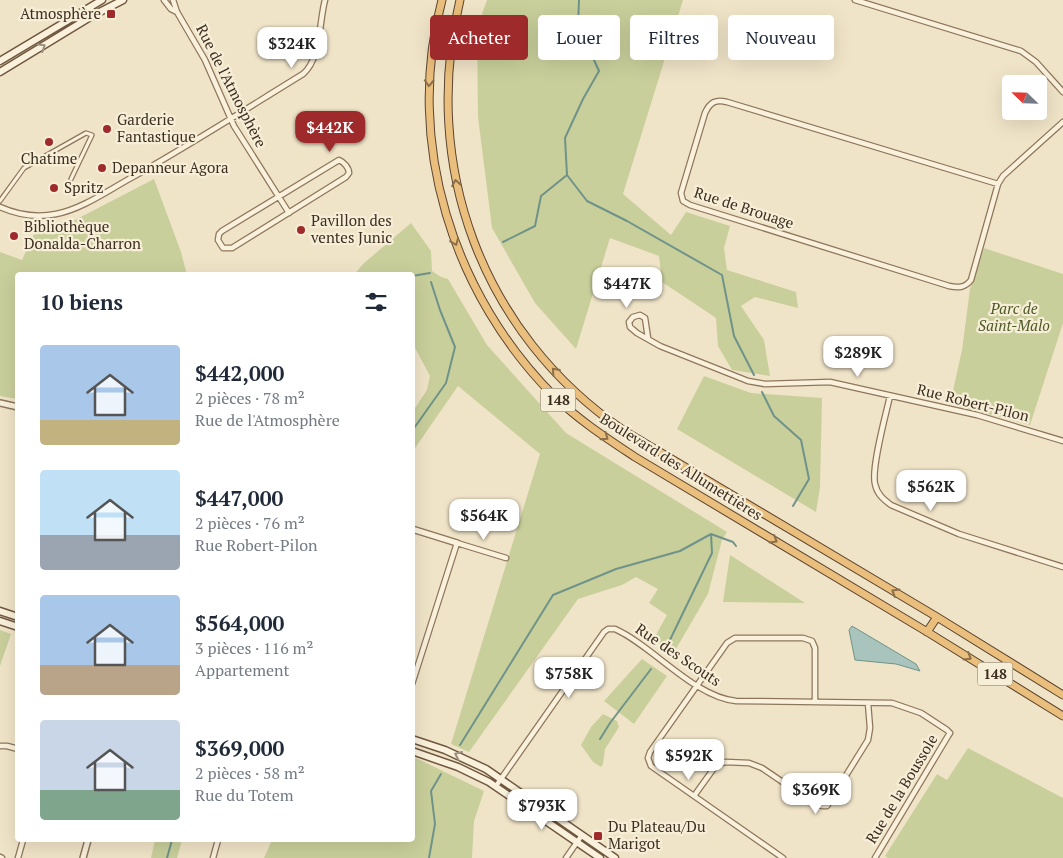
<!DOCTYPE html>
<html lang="fr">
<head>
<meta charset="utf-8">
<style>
	body { margin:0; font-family:"PT Serif",serif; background:#f6f6f7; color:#1f2937; height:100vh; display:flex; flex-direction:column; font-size:19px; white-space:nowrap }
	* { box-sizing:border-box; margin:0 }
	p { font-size:16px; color:#747a83 }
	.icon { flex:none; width:28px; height:28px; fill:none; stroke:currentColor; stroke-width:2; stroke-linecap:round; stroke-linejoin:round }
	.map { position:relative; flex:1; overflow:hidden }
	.drawer { position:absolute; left:15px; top:272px; width:400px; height:570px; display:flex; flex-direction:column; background:#fff; border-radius:5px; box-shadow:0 5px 20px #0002 }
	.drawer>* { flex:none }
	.top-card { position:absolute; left:430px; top:15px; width:475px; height:45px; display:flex; gap:10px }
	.needle { width:32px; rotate:293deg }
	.tools { position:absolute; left:1002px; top:75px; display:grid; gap:10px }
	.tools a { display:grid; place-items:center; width:45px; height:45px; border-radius:5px; background:#fff; box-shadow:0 5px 20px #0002; font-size:25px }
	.price { position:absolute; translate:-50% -42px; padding:0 11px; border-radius:10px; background:#fff; color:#222; font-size:16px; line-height:32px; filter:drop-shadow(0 1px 2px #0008) }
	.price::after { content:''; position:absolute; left:50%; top:30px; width:15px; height:11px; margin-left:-8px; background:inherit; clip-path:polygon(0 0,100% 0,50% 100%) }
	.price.active { background:#9e2a2b; color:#fff }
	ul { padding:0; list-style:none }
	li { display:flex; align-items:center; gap:15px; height:125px; padding:0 25px }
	li span { display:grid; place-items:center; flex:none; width:140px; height:100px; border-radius:5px; color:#555 }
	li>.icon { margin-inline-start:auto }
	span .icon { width:60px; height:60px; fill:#fffc; stroke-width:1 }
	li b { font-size:21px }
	h2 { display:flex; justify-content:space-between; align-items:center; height:60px; padding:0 25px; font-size:21px }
	.pill { padding:0 18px; border-radius:5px; background:#fff; box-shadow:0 5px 20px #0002; font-size:18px; line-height:45px }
	.pill.active { background:#9e2a2b; color:#fff }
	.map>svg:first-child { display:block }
</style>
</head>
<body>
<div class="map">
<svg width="1063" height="858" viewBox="0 0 1063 858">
	<rect width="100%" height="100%" fill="#f0e4c8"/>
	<path fill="#c9cf9b" d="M 487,0 L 683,0 L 623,194 L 671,235 L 686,212 L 730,226 L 724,248 L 727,270 L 796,292 L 798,308 L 755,297 L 741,306 L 764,340 L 770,376 L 732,370 L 718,346 L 716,318 L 662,282 L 659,256 L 610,238 L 576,349 L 535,303 L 492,228 L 478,117 L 477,28 Z
		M 154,179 L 181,252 L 187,275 L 18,275 L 17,399 L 0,396 L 0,252 L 22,260 L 38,225 L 73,221 Z
		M 411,223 L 431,251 L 432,271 L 441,277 L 448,279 L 487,345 L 566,433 L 727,532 L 722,540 L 708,594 L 673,654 L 653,640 L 667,615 L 649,603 L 658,589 L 636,577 L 622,585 L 578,599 L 469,752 L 451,744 L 540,454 L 458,386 L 413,451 L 413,411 L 427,390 L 430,376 L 413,344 L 412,275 L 354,275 L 363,264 Z
		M 984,248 L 1063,274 L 1063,323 L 1030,425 L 950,404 L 962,350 L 970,289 Z
		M 704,376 L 751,393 L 822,398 L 820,487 L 816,512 L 677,429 Z
		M 730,555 L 805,603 L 723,602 Z
		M 0,630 L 11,634 L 0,666 Z
		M 642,659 L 667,676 L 634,724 L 604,701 Z
		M 603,714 L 617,721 L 619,727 L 605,749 L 603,764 L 601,767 L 593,762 L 581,745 L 591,727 Z
		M 968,748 L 1063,798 L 1063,858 L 888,858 L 885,856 L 937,774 L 947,780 Z
		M 416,758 L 484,791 L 474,821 L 472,858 L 264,858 L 272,840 L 412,840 L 412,762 Z
		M 155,840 L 182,840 L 177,858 L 151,858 Z"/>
	<path fill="#a9c4bc" stroke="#6f938a" d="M 852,626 L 916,664 L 920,671 L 896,664 L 855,660 L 849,630 Z"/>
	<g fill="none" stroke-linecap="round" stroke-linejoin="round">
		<path stroke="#6f938a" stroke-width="2" d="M 567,175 L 587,201 L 627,221 L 722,275 L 734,336 L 754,375
			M 503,242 L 535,226 L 541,196 L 567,175 L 565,138 L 583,99 L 599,71 L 578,25 L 579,0
			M 412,276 L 430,273
			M 762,392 L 774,416 L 801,440 L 809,479 L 793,506
			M 412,431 L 446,383 L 455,347 L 440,310 L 431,282
			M 667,646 L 712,553 L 711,534
			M 600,739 L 610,723 L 651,669
			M 460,745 L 553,595 L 616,569 L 680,551 L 711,534 L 733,542 L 736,546
			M 167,858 L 172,840
			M 429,858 L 435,824 L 431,791 L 441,774"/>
		<defs>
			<path id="pedestrian" d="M 0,201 L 24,168 L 86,133 L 92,135 L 71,179"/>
			<path id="minor" d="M 164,0 L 171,9 L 177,12
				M 173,0 L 177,12 L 205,60 L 234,126 L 289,213
				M 855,0 L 1021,51 L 1036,62 L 1063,92
				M 339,160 C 344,162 349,168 349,173 L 346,177 L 232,248 L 223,248 L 218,240 L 219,234 L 222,231 Z
				M 998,184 L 727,102 C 716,99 710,102 705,113 L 681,193 L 683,201 L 690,205 L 949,286 C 958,288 965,288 971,280 L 998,184 L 1003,176 L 1063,122
				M 0,207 C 18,215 36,218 56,214 C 82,209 107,191 131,178 C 190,145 246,109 303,74 C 321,59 319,22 325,0
				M 648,338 L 645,318 L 640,315 L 633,317 L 629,322 L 630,327 L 637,333 L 660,346 L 748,381 L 765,384 L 830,382 L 977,415 L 1063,441
				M 890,396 C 886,414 871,468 875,484 C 877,494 883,499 891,505 L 959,534 L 1063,567
				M 412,684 L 457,543 L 506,558
				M 0,746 L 7,746 L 18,749
				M 496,786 L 604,632 L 608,629 L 615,629 C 653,646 694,697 736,701 L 892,703 L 921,713 L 947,730 L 950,733 L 948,736 L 875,858
				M 694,796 L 717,764 L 726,762 L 749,763 L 762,768 L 815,804 L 822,806 L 827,806 L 868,740 L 870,728 L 868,703
				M 0,857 L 2,858
				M 18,858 L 23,840
				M 213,858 L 218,840
				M 566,858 L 582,835
				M 783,858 L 651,766 L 648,758 L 650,752 L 727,643 L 735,638 L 803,638 L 812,641 L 815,648 L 815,701"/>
			<path id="tertiary" d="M 0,403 L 18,407
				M 412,529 L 457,543
				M 83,858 L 88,840"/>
			<path id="secondary" d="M 0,61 L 102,0
				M 0,72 L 92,16 L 123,0
				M 0,611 L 18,617
				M 0,621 L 18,627
				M 412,739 L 445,750 L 486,769 L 615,858
				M 412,751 L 458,767 L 489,782 L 600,858"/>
			<path id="trunk" d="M 442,0 C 404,142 453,296 556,398 C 580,421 608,439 635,457 L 929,633 L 1063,716
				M 460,0 C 420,165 482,334 623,430 L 937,617 L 1063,695
				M 927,632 L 937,617"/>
		</defs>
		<use href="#pedestrian" stroke="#8d765c" stroke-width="5.5"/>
		<use href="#minor" stroke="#8d765c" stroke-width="7"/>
		<use href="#tertiary" stroke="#8d765c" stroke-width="8"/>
		<use href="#secondary" stroke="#6f573f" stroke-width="9"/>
		<use href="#trunk" stroke="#5b4430" stroke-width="9"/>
		<use href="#pedestrian" stroke="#faf1dc" stroke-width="3"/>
		<use href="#minor" stroke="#faf1dc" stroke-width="4.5"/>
		<use href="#tertiary" stroke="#faf1dc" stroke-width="5"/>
		<use href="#secondary" stroke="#faf1dc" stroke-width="6"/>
		<use href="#trunk" stroke="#eabe7c" stroke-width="7"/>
	</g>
	<defs><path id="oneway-chevron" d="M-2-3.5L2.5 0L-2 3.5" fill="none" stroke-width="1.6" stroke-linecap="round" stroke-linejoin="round" transform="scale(1.25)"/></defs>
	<g stroke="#9c907e">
		<use href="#oneway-chevron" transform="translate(42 47) rotate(-32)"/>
		<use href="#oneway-chevron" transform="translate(458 755) rotate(-156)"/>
	</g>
	<g stroke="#8b6f49">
		<use href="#oneway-chevron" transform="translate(429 83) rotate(93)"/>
		<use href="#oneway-chevron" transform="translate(456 183) rotate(-100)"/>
		<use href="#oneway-chevron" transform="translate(455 242) rotate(69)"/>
		<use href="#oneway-chevron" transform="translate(555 371) rotate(-132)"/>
		<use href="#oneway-chevron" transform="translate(605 437) rotate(35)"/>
		<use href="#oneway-chevron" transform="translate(774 540) rotate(31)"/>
		<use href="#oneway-chevron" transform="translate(895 592) rotate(-149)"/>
		<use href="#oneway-chevron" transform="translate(968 657) rotate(32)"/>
	</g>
	<g fill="#9e2a2b" stroke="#f7eed8" stroke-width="2">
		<rect x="106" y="9" width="10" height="10" rx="2.5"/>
		<circle cx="107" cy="129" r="5"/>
		<circle cx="49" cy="142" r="5"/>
		<circle cx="102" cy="168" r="5"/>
		<circle cx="54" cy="188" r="5"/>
		<circle cx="301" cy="230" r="5"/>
		<circle cx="14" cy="236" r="5"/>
		<rect x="593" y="831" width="10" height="10" rx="2.5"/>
	</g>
	<g text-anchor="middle" stroke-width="4.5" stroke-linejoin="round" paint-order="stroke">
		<g fill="#f7eed8" stroke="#756857" stroke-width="1">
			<rect x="540.5" y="388.5" width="35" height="23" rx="4"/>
			<rect x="977.5" y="662.5" width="35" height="23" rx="4"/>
		</g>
		<g font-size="14" font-weight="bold" fill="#3d2e20">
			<text x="558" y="405">148</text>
			<text x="995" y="679">148</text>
		</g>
		<g font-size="15" fill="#3d2e20" stroke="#f7eed8" text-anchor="start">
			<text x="101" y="19" text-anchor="end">Atmosphère</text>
			<text x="117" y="125">Garderie<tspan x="117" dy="17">Fantastique</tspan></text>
			<text x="49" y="164" text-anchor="middle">Chatime</text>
			<text x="112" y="173">Depanneur Agora</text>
			<text x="64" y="193">Spritz</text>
			<text x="311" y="226">Pavillon des<tspan x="311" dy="17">ventes Junic</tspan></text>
			<text x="24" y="232">Bibliothèque<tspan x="24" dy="17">Donalda-Charron</tspan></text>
			<text x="608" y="832">Du Plateau/Du<tspan x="608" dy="17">Marigot</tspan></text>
		</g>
		<g font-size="15" fill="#3d2e20" stroke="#f7eed8">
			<text transform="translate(231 86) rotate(63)" y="5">Rue de l'Atmosphère</text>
			<text transform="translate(744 208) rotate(18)" y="5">Rue de Brouage</text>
			<text transform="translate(973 403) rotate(14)" y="5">Rue Robert-Pilon</text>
			<text transform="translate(681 467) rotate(32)" y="5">Boulevard des Allumettières</text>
			<text transform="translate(678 655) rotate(34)" y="5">Rue des Scouts</text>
			<text transform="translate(902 789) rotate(-59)" y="5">Rue de la Boussole</text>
		</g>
		<g font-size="15" font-style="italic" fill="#4d5a26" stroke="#f7eed8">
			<text x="1014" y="314">Parc de<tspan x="1014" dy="17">Saint-Malo</tspan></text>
		</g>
	</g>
</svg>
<div class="tools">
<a><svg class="needle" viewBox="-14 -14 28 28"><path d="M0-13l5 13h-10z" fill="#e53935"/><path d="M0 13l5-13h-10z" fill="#747a83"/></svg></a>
</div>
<b class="price" style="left:292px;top:69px">$324K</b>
<b class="price active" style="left:330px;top:153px">$442K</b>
<b class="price" style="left:627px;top:309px">$447K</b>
<b class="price" style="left:858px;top:378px">$289K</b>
<b class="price" style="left:931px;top:512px">$562K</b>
<b class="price" style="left:484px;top:541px">$564K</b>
<b class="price" style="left:569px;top:699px">$758K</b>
<b class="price" style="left:689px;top:781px">$592K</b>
<b class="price" style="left:816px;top:815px">$369K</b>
<b class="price" style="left:542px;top:831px">$793K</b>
<div class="top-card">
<a class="pill active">Acheter</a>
<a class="pill">Louer</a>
<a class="pill">Filtres</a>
<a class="pill">Nouveau</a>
</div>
<section class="drawer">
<h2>10 biens<svg class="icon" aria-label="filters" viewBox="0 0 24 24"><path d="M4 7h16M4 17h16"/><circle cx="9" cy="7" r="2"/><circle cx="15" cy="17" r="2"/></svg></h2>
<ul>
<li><span style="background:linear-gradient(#a9c7e8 75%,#c2b280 0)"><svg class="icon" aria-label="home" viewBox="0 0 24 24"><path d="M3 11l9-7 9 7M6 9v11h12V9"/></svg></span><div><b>$442,000</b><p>2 pièces · 78 m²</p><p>Rue de l'Atmosphère</p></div></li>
<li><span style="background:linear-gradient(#bfe0f5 65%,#9aa5b1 0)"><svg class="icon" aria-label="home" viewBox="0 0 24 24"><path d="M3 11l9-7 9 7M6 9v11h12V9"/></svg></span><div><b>$447,000</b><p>2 pièces · 76 m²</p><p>Rue Robert-Pilon</p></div></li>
<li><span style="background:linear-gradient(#a9c7e8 70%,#b9a48a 0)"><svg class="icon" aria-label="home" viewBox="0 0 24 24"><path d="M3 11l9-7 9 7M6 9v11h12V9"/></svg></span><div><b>$564,000</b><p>3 pièces · 116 m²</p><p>Appartement</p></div></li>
<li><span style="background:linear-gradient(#c9d6e8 70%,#7fa58c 0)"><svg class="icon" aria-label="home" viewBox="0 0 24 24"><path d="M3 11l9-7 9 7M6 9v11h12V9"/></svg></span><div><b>$369,000</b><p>2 pièces · 58 m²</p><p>Rue du Totem</p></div></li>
</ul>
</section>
</div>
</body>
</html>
